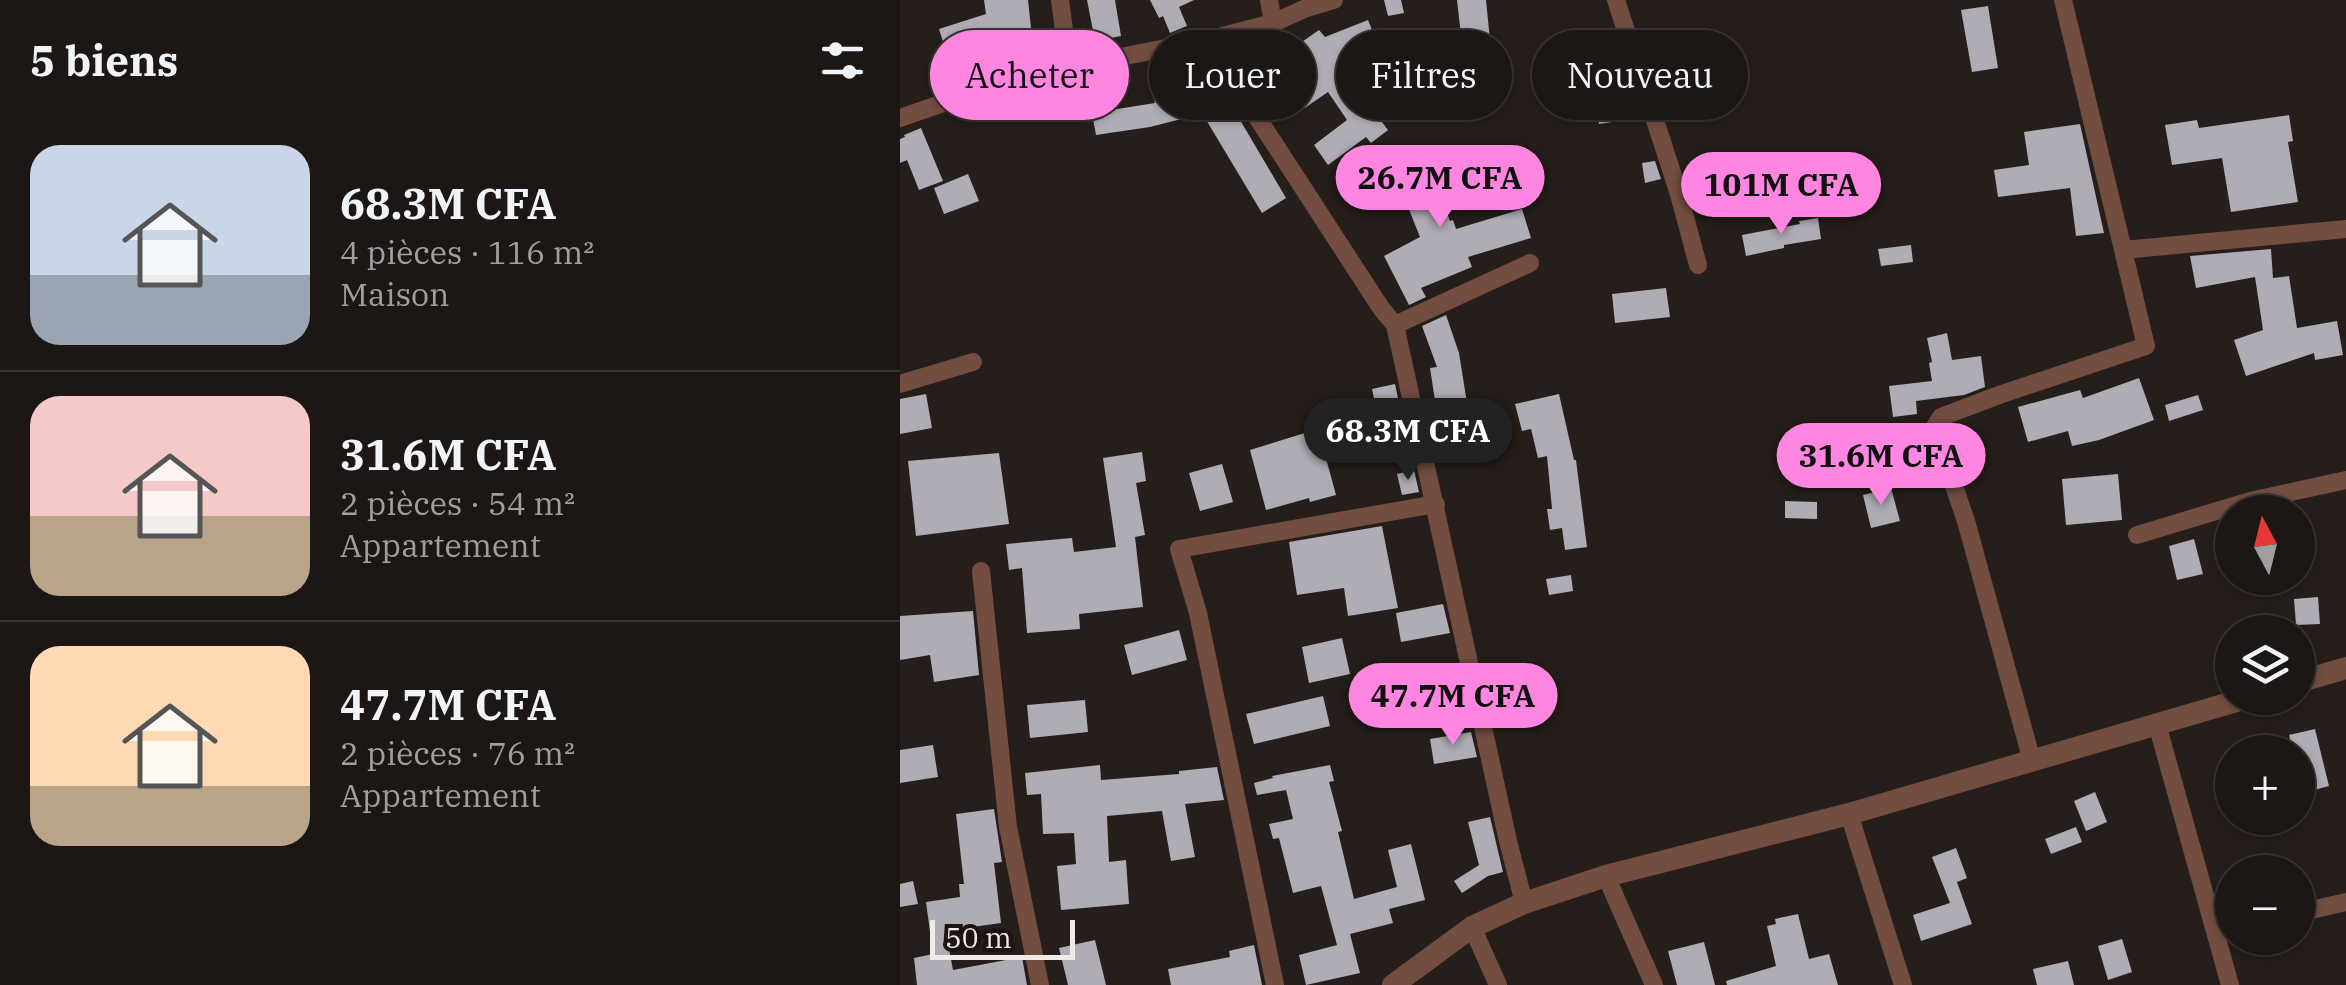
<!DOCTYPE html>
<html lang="fr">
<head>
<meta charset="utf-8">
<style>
	body { margin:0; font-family:"IBM Plex Serif",serif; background:#292322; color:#f1f3f6; height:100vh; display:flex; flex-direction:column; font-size:38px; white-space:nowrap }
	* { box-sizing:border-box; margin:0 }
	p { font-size:32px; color:#a09fa0 }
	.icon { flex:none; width:55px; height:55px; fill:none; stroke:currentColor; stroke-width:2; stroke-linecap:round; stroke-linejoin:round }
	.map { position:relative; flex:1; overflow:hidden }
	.panel { display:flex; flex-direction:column; background:#1c1614; width:900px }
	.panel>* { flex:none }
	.top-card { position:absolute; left:30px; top:30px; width:950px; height:90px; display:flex; gap:20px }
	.needle { width:65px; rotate:353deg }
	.fabs { position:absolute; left:1315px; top:495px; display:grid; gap:20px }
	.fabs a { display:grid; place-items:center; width:100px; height:100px; border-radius:50%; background:#1c1614; box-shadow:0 2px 8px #0004,0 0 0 2px #3a3534; font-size:50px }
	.scale { position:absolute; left:30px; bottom:25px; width:145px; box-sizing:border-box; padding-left:10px; border:5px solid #f0eae8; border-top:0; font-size:28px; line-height:35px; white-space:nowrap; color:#f0eae8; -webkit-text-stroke:8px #1c1411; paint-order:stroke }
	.price { position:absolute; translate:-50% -85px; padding:0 22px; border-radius:35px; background:#fe86e1; color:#111; font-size:32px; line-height:65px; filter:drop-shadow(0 2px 5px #0008) }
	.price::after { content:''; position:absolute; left:50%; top:60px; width:30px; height:22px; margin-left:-15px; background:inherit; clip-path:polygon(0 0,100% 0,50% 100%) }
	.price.on { background:#222; color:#fff }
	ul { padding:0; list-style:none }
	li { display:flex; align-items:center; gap:30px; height:250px; padding:0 30px }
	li+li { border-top:2px solid #3a3534 }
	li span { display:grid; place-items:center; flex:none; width:280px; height:200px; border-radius:30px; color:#555 }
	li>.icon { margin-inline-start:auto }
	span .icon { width:120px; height:120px; fill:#fffc; stroke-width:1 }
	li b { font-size:42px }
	h2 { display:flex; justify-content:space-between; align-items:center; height:120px; padding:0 30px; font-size:42px }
	.chip { padding:0 35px; border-radius:45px; background:#1c1614; box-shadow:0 2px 8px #0004,0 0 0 2px #3a3534; font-size:35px; line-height:90px }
	.chip.on { background:#fe86e1; color:#111 }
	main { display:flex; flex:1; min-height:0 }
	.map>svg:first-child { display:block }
</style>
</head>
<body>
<main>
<section class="panel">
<h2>5 biens<svg class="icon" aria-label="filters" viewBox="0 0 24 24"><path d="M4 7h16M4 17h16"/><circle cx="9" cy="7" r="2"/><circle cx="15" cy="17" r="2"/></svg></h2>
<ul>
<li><span style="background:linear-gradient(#c9d6e8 65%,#9aa5b1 0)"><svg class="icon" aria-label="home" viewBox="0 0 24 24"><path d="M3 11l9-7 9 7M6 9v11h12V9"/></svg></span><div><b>68.3M CFA</b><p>4 pièces · 116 m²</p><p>Maison</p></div></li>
<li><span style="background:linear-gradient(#f6c9c9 60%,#b9a48a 0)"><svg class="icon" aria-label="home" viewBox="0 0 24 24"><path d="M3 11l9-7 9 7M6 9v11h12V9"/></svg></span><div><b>31.6M CFA</b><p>2 pièces · 54 m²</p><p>Appartement</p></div></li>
<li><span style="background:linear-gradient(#ffd9b3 70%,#b9a48a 0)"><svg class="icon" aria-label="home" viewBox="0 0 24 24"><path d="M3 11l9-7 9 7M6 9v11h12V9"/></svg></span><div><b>47.7M CFA</b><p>2 pièces · 76 m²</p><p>Appartement</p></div></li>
</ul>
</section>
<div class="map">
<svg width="1446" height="985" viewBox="0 0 1446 985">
	<rect width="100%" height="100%" fill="#251e1a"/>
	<path fill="#b0acb5" d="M 84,0 L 128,0 L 131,28 L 69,37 L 82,75 L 56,83 L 39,29 L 86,14 Z
		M 187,0 L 215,0 L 221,36 L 195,41 Z
		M 250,0 L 294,0 L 279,7 L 287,26 L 270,33 L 263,16 L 259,18 Z
		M 484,0 L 501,0 L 504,13 L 488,16 Z
		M 557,0 L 586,0 L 591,50 L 563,53 Z
		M 1088,6 L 1098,68 L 1072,72 L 1061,10 Z
		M 468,20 L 489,71 L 463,82 L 471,93 L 464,98 L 488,130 L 471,143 L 466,137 L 428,165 L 414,145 L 447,120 L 428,92 L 396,114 L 383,95 L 414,73 L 396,46 L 419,30 L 425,37 Z
		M 801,34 L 805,58 L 766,64 L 763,40 Z
		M 732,90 L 739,118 L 699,124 L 695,96 Z
		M 296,91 L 301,114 L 250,127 L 196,135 L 192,113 L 255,103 L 254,101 Z
		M 330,103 L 386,198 L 362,213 L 305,118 Z
		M 1389,115 L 1393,141 L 1388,142 L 1398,202 L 1331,212 L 1322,158 L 1272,165 L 1265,125 L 1297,120 L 1299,128 Z
		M 1180,124 L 1204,233 L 1176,236 L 1170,188 L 1098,197 L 1094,170 L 1129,165 L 1124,132 Z
		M 21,128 L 43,181 L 19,190 L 7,160 L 0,163 L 0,139 L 5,137 L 4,135 Z
		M 521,146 L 550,221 L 553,220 L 556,229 L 622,209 L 631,238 L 568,257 L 572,267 L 521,288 L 526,297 L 509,305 L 484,256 L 520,237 L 508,207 L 503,209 L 484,160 Z
		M 755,161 L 761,179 L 745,183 L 742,163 Z
		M 68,174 L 79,201 L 44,214 L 34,188 Z
		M 839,195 L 841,212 L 814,215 L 812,199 Z
		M 918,218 L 921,239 L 884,245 L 884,248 L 846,256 L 842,235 L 900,224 L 899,221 Z
		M 1011,245 L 1013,262 L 981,266 L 978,249 Z
		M 1371,249 L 1373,278 L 1389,276 L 1397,328 L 1437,321 L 1443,355 L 1415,360 L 1414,353 L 1346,376 L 1334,340 L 1363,330 L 1355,277 L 1296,288 L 1290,256 Z
		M 766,288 L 770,317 L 715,323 L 712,294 Z
		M 546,315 L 559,353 L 567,403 L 536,407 L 530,368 L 537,367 L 522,326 Z
		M 1047,333 L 1052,360 L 1081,356 L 1085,387 L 1064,395 L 1016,401 L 1017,414 L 993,417 L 989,386 L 1032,381 L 1029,363 L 1032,362 L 1027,338 Z
		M 1239,378 L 1254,420 L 1199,440 L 1172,446 L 1168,431 L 1128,442 L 1118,407 L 1180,390 L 1183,398 Z
		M 495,384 L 499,403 L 476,408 L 472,389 Z
		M 26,394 L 32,428 L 0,434 L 0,399 Z
		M 659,394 L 674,460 L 676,460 L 687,547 L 665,550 L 662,528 L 650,530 L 647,509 L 652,509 L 647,456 L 638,458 L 631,429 L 622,431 L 615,404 Z
		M 1298,395 L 1303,410 L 1269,421 L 1265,405 Z
		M 418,429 L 436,495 L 410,502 L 409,498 L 366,510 L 350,450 Z
		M 242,452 L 246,481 L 236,483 L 245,535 L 235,537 L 243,607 L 179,614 L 180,629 L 127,633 L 122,568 L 109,570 L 106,544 L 172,538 L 174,552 L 216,547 L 203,458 Z
		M 99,453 L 109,524 L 16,536 L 8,461 Z
		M 322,464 L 333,502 L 300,511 L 289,473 Z
		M 514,470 L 519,492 L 502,495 L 497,474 Z
		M 1218,474 L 1222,520 L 1166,525 L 1162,479 Z
		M 991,488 L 1000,521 L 971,528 L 963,495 Z
		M 885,501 L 917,502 L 917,519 L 885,518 Z
		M 482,526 L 498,608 L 448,616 L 444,588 L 397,595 L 389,542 Z
		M 1294,539 L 1303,574 L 1277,580 L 1269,546 Z
		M 671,575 L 673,591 L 649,595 L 646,579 Z
		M 1418,597 L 1420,624 L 1396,625 L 1394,599 Z
		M 543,604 L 550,633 L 501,642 L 496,613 Z
		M 73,611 L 79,675 L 34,682 L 30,655 L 0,660 L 0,616 Z
		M 279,630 L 287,660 L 232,675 L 224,645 Z
		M 442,638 L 450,674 L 409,683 L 402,647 Z
		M 423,696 L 430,726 L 354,744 L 346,714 Z
		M 185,700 L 188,732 L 130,738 L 127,705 Z
		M 1415,729 L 1429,786 L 1403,793 L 1398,769 L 1398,752 L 1393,752 L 1389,735 Z
		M 571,732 L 577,757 L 534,764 L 530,739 Z
		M 33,745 L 38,777 L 0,783 L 0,750 Z
		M 200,765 L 201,780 L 279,774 L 279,771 L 317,767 L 324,800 L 285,804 L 295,857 L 271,861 L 262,811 L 207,816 L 209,862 L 226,860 L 229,904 L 161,910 L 157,866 L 176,864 L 174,833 L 143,834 L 141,794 L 127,795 L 125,773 Z
		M 430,765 L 434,781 L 429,782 L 442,831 L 438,832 L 454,899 L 497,887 L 488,850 L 511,844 L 525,900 L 489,909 L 493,923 L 450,934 L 460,973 L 406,985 L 399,955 L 437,945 L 421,886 L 393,893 L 379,838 L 373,839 L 369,824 L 393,819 L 386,790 L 357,795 L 354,783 L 373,778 L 372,776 Z
		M 1195,792 L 1207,822 L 1186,831 L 1174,801 Z
		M 94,809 L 102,862 L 94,863 L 101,923 L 58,929 L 59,937 L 47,938 L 53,970 L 122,957 L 127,985 L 17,985 L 14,958 L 33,954 L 26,902 L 60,897 L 59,884 L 64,884 L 56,814 Z
		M 590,817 L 603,872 L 588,876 L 562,893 L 554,881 L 579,865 L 568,822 Z
		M 1176,827 L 1182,842 L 1151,854 L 1145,839 Z
		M 1056,848 L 1067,878 L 1057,882 L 1072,924 L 1021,941 L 1013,915 L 1050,903 L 1032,857 Z
		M 13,881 L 18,904 L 0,907 L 0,884 Z
		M 898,914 L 909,959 L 929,954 L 938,985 L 827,985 L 826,981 L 876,966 L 867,926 L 876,924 L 875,919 Z
		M 1222,939 L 1232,972 L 1208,980 L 1198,946 Z
		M 195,940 L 206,985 L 168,985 L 159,948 Z
		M 804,942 L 815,985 L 777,985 L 768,951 Z
		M 354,945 L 362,985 L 271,985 L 268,969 L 330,957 L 329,951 Z
		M 1168,961 L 1174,985 L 1137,985 L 1133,969 Z"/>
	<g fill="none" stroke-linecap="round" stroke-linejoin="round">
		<path stroke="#724d40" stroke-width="18" d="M 160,0 L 169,67
			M 369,0 L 373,23
			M 716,0 L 778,191 L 798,265
			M 1163,0 L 1223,250 L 1446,229
			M 307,40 L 481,308 L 495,325 L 608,841 L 624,903
			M 0,118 L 46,102 L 169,67 L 307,40 L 373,23 L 404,9 L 434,0
			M 495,325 L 630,263
			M 0,384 L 73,362
			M 1237,535 L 1350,501 L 1446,480
			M 81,571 L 108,827 L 140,985
			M 1257,724 L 1330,985
			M 1132,761 L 1066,521 L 1034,428 L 1041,417 L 1099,395 L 1246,346 L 1223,250
			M 949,814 L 1003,985
			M 706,876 L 754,985
			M 1398,913 L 1446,902
			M 572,927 L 598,985
			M 375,985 L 298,613 L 279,549 L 536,504"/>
		<path stroke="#724d40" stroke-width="22" d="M 1398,682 L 1446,668
			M 493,985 L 572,927 L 624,903 L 706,876 L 949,814 L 1347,698"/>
	</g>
</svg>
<div class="fabs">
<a><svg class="needle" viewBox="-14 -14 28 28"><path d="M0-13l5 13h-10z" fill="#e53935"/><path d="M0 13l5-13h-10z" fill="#a09fa0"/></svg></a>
<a><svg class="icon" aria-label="layers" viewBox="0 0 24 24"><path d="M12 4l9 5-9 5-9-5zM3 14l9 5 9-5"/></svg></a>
<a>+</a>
<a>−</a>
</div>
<div class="scale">50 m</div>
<b class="price" style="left:540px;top:230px">26.7M CFA</b>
<b class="price" style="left:881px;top:237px">101M CFA</b>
<b class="price on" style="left:508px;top:483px">68.3M CFA</b>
<b class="price" style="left:981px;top:508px">31.6M CFA</b>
<b class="price" style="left:553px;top:748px">47.7M CFA</b>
<div class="top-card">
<a class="chip on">Acheter</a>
<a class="chip">Louer</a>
<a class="chip">Filtres</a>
<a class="chip">Nouveau</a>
</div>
</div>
</main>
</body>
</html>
